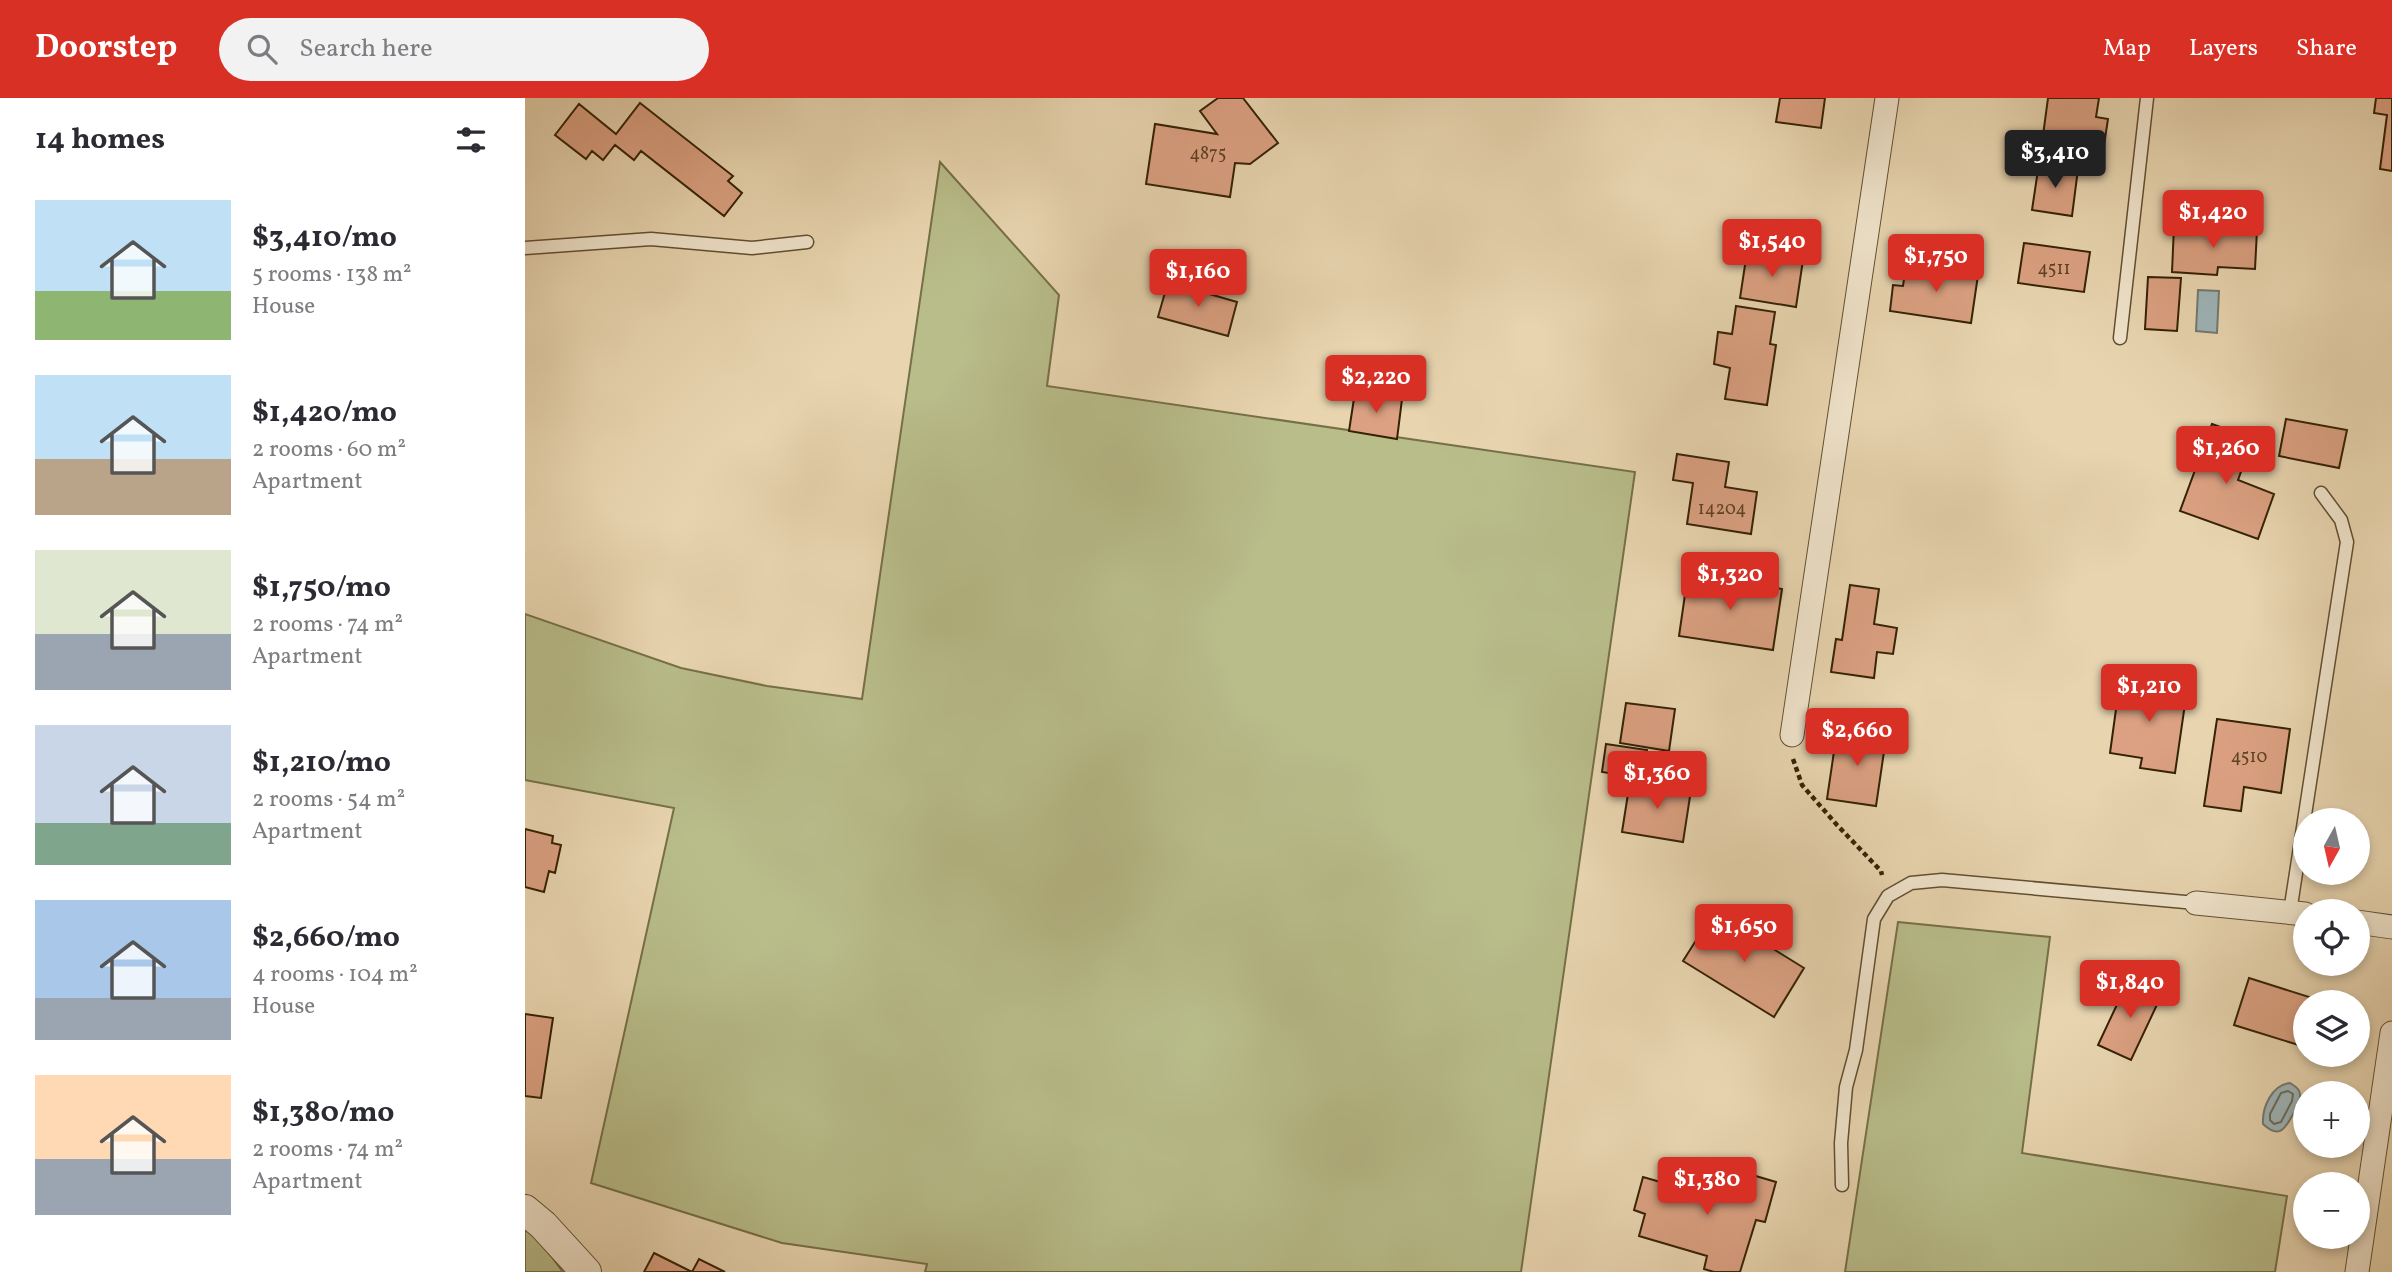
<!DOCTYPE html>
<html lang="en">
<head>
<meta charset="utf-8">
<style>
	body { margin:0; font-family:Vollkorn,serif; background:#f2f2f3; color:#2b2b33; height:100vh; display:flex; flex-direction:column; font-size:26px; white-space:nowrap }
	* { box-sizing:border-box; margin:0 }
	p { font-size:23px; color:#7c7c81 }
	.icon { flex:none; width:38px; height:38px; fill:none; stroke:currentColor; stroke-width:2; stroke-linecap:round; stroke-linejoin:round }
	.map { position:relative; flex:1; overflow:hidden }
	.side { display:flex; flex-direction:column; background:#fff; width:525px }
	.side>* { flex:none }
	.needle { width:46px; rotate:188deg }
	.fabs { position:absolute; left:1768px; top:710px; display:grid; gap:14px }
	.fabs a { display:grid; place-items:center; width:77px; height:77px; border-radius:50%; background:#fff; box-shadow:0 4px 10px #0003; font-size:35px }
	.price { position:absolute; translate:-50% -60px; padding:0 16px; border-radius:7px; background:#d93025; color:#fff; font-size:23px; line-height:46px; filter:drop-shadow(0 2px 4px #0008) }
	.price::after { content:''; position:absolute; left:50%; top:42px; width:21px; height:16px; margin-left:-10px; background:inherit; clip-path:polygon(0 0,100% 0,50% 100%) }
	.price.selected { background:#222; color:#fff }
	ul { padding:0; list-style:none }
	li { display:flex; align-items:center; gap:21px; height:175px; padding:0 35px }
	li span { display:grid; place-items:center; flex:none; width:196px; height:140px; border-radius:0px; color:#555 }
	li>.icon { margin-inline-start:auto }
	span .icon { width:84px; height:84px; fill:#fffc; stroke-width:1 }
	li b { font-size:30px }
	h2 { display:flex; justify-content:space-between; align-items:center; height:84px; padding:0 35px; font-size:30px }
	header { display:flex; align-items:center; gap:42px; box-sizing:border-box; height:98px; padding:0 35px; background:#d93025; color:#fff }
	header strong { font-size:33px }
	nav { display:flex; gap:38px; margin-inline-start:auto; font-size:24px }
	.search { width:490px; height:63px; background:#f2f2f3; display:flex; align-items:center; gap:18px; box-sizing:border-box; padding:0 24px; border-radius:38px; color:#7c7c81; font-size:26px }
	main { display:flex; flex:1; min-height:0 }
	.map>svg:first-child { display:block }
</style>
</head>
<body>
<header>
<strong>Doorstep</strong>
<div class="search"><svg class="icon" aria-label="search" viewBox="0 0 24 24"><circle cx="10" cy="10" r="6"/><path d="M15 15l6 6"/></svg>Search here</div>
<nav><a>Map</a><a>Layers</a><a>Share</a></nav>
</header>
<main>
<section class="side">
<h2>14 homes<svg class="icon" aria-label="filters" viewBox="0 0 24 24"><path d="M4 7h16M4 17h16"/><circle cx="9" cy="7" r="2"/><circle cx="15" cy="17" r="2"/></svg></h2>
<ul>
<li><span style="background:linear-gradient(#bfe0f5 65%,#8fb573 0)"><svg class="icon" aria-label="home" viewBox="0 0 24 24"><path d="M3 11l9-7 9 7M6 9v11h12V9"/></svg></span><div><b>$3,410/mo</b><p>5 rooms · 138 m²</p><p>House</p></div></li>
<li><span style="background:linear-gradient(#bfe0f5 60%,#b9a48a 0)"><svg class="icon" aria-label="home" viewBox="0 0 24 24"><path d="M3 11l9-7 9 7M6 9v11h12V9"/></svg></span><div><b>$1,420/mo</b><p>2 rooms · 60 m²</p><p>Apartment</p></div></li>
<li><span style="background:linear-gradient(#dfe7d0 60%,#9aa5b1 0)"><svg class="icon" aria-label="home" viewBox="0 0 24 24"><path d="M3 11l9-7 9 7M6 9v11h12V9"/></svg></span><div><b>$1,750/mo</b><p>2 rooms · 74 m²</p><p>Apartment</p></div></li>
<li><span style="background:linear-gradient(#c9d6e8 70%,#7fa58c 0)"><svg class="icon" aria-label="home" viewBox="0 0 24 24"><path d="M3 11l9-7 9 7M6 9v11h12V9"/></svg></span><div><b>$1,210/mo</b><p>2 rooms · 54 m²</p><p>Apartment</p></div></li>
<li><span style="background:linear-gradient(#a9c7e8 70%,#9aa5b1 0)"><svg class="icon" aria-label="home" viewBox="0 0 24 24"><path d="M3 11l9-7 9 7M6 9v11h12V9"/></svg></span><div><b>$2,660/mo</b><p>4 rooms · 104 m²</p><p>House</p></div></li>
<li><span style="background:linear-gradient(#ffd9b3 60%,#9aa5b1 0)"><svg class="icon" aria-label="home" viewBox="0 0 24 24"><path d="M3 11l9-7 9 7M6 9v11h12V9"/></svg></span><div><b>$1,380/mo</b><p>2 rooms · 74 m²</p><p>Apartment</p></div></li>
</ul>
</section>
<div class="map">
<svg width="1867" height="1174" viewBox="0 0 1867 1174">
	<rect width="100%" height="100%" fill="#e8d5b0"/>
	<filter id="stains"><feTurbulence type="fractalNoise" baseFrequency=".00286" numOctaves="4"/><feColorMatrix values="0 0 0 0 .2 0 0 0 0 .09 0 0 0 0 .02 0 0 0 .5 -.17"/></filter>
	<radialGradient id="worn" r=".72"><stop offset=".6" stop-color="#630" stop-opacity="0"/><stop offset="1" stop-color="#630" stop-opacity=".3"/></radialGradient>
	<path fill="#b8bd8a" stroke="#767048" stroke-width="2" d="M 415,64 L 534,197 L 522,288 L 1110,374 L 996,1174 L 400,1174 L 402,1166 L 257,1145 L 66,1085 L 149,710 L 0,682 L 0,516 L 156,570 L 242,588 L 337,601 Z
		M 1373,824 L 1525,839 L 1497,1055 L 1762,1098 L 1750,1174 L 1320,1174 Z
		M 0,1129 L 7,1132 L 38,1174 L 0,1174 Z"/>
	<path fill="#9eb5b8" stroke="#747a70" stroke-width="2" d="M 1673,192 L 1694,193 L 1692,235 L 1671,233 Z
		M 1765,985 C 1770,988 1775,991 1775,997 C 1776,1005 1770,1012 1767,1018 C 1759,1033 1753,1040 1738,1026 C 1737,1009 1747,987 1765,985 Z"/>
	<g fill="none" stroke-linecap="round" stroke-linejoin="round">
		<path stroke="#6a6c5e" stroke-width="2" d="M 1763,993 L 1768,996 L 1767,1003 L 1756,1024 L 1749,1026 L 1745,1022 L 1745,1016 L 1756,995 Z"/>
	</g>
	<path fill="#dba182" stroke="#352205" stroke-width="2" d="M 693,0 L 718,0 L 753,45 L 725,66 L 710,65 L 705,99 L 621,86 L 630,26 L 692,36 L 675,13 Z
		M 1255,0 L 1300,0 L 1296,30 L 1251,24 Z
		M 1523,0 L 1574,0 L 1571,19 L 1583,21 L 1578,54 L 1517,45 Z
		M 1851,0 L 1867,0 L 1867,73 L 1855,71 L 1862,17 L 1849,15 Z
		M 115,5 L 208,78 L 203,83 L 217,95 L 199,118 L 116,53 L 109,62 L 90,47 L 78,62 L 67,53 L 61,61 L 30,37 L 54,6 L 91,36 Z
		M 1514,65 L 1553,71 L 1547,118 L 1507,112 Z
		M 1649,128 L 1732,132 L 1730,171 L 1693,169 L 1692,177 L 1647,174 Z
		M 1499,145 L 1565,154 L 1559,194 L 1493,185 Z
		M 1222,154 L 1278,162 L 1271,209 L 1215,200 Z
		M 1381,167 L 1453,177 L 1446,225 L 1365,213 L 1368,187 L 1378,188 Z
		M 1623,179 L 1656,180 L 1652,233 L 1620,231 Z
		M 643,184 L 712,204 L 703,238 L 633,219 Z
		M 1211,208 L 1250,214 L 1245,246 L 1251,247 L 1242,307 L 1200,301 L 1205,270 L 1189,266 L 1193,234 L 1207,236 Z
		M 830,294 L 877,301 L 872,341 L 824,333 Z
		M 1761,321 L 1822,332 L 1814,370 L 1754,358 Z
		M 1687,326 L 1728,341 L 1713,382 L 1749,396 L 1733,441 L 1655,413 Z
		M 1152,356 L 1204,364 L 1200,389 L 1232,394 L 1226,436 L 1162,426 L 1168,385 L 1148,382 Z
		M 1163,476 L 1257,491 L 1248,552 L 1154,538 Z
		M 1325,487 L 1354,491 L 1349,526 L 1372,530 L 1368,556 L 1352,554 L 1349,580 L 1306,574 L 1311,541 L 1317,542 Z
		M 1595,582 L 1662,592 L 1650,675 L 1615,670 L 1617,660 L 1585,655 Z
		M 1101,605 L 1150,611 L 1144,653 L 1095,645 Z
		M 1692,621 L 1765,631 L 1756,695 L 1719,689 L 1716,713 L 1679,708 Z
		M 1312,633 L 1361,640 L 1351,708 L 1302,701 Z
		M 1081,646 L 1122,652 L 1117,680 L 1077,674 Z
		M 1105,683 L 1166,692 L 1158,744 L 1097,734 Z
		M 0,731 L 28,738 L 27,745 L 36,747 L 30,775 L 24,773 L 19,794 L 0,789 Z
		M 1189,814 L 1279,870 L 1249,919 L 1158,863 Z
		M 1724,880 L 1803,905 L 1780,905 L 1780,949 L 1709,927 Z
		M 1604,881 L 1637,896 L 1606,962 L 1573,947 Z
		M 0,916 L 28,920 L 16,1000 L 0,998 Z
		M 1197,1068 L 1251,1084 L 1240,1124 L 1231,1122 L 1215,1174 L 1189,1174 L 1179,1171 L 1182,1158 L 1114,1138 L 1120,1116 L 1109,1112 L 1118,1079 L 1188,1099 Z
		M 129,1155 L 167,1174 L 174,1161 L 200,1174 L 119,1174 Z"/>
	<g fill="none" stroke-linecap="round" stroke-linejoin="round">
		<defs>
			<path id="service" d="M 0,150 L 126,141 L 227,150 L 282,144
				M 1595,240 L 1622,0
				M 1765,814 L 1822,444 L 1816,422 L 1796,395
				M 1317,1087 L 1316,1045 L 1321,989 L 1331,952 L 1349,821 L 1363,798 L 1386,785 L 1417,782 L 1671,805"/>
			<path id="minor" d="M 1267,637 L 1362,0
				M 1671,805 L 1780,816
				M 1832,824 L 1867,829
				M 1832,1174 L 1867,935"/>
			<path id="tertiary" d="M 0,1112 L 18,1127 L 61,1174"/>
		</defs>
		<use href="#service" stroke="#624f30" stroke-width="15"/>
		<use href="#minor" stroke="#624f30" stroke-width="25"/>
		<use href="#tertiary" stroke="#624f30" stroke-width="32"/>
		<path stroke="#352205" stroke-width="4.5" stroke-dasharray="5 3.5" stroke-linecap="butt" d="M 1268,661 L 1277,687 L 1312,727 L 1356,773 L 1357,777"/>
		<use href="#service" stroke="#f0e4cc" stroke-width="12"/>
		<use href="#minor" stroke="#f0e4cc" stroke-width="23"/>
		<use href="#tertiary" stroke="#f0e4cc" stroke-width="30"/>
	</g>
	<g text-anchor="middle" stroke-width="6" stroke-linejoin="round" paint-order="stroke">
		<g font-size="18" fill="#5e4224">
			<text x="683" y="61">4875</text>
			<text x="1529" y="176">4511</text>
			<text x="1197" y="416">14204</text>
			<text x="1724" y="664">4510</text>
		</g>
	</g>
	<rect width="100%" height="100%" filter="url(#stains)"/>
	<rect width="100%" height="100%" fill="url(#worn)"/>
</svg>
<div class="fabs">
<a><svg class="needle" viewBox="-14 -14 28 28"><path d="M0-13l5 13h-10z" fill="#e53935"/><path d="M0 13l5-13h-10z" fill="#7c7c81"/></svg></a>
<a><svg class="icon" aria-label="locate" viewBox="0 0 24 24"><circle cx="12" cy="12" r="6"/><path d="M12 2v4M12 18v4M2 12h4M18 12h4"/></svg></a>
<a><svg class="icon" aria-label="layers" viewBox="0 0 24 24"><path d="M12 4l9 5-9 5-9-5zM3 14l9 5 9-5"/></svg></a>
<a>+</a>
<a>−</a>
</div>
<b class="price selected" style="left:1530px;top:92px">$3,410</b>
<b class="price" style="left:1688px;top:152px">$1,420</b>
<b class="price" style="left:1247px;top:181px">$1,540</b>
<b class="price" style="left:1411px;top:196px">$1,750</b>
<b class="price" style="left:673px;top:211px">$1,160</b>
<b class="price" style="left:851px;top:317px">$2,220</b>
<b class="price" style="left:1701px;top:388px">$1,260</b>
<b class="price" style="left:1205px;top:514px">$1,320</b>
<b class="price" style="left:1624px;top:626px">$1,210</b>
<b class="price" style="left:1332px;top:670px">$2,660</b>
<b class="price" style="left:1132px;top:713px">$1,360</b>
<b class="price" style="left:1219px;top:866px">$1,650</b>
<b class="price" style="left:1605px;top:922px">$1,840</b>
<b class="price" style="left:1182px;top:1119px">$1,380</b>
</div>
</main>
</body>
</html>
